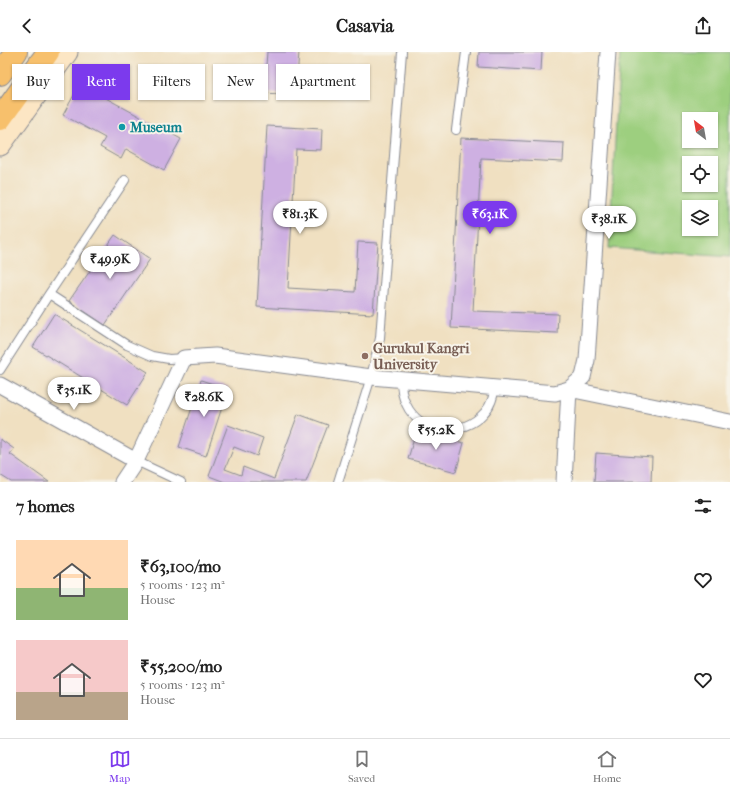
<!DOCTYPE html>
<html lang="en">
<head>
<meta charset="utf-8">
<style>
	body { margin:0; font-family:"IM FELL French Canon",serif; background:#f2f2f2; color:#222; height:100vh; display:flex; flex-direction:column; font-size:15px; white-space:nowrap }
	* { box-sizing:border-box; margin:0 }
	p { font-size:13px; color:#767676 }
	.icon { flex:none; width:22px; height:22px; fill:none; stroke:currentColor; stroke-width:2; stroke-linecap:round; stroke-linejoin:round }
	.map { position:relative; height:430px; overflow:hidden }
	.sheet { display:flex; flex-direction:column; background:#fff; flex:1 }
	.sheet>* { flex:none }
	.top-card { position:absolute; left:12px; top:12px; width:400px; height:36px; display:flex; gap:8px }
	.needle { width:26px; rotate:329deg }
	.tools { position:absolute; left:682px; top:60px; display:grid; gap:8px }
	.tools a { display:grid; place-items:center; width:36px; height:36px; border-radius:0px; background:#fff; box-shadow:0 1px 3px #0004; font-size:20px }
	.price { position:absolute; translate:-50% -34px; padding:0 9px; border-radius:14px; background:#fff; color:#222; font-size:13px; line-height:26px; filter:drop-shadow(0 1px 2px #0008) }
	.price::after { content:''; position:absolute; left:50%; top:24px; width:12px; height:9px; margin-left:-6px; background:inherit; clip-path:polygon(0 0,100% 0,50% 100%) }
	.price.current { background:#7c3aed; color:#fff }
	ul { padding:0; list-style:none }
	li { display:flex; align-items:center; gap:12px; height:100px; padding:0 16px }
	li span { display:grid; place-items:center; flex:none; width:112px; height:80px; border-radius:0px; color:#555 }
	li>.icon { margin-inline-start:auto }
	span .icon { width:48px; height:48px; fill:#fffc; stroke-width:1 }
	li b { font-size:17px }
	h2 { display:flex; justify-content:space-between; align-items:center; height:48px; padding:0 16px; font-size:17px }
	.chip { padding:0 14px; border-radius:0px; background:#fff; box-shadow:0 1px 3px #0004; font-size:14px; line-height:36px }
	.chip.current { background:#7c3aed; color:#fff }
	header { display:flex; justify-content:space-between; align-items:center; height:52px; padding:0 16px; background:#fff; font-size:18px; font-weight:700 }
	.menu { display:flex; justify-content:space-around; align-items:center; height:56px; border-top:1px solid #e0e0e0; background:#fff; font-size:11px; color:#767676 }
	.menu a { display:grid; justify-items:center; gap:2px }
	.menu .current { color:#7c3aed }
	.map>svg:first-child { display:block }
</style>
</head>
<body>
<header><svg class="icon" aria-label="back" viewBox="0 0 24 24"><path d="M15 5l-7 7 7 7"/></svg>Casavia<svg class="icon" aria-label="share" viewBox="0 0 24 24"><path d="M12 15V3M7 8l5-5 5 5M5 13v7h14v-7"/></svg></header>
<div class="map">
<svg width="730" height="430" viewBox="0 0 730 430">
	<rect width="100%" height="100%" fill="#f7f3e8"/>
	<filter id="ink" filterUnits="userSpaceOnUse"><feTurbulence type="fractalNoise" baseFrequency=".025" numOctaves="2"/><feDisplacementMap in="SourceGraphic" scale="8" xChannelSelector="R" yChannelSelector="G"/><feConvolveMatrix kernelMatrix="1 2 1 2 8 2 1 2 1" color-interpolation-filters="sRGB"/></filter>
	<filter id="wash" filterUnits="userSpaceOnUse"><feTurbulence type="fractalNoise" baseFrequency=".012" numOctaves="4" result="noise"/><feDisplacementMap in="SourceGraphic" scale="16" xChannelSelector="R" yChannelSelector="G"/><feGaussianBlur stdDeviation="0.9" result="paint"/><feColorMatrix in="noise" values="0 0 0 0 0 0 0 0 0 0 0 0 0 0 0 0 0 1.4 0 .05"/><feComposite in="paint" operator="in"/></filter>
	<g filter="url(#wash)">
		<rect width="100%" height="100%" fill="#f0e0c1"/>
		<path fill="#9dcf7f" stroke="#5c7f6e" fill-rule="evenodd" d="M 620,0 L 730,0 L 730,205 L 609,196 ZM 689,67 L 711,67 L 711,89 L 689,89 ZM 689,111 L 711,111 L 711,133 L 689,133 ZM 689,155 L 711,155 L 711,177 L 689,177 Z"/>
		<g id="blocks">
			<path fill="#ceb0e2" d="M 267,0 L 299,0 L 296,43 L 264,41 Z
				M 479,0 L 542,0 L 541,19 L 478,15 Z
				M 80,32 L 181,87 L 164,118 L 126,97 L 121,107 L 100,95 L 105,86 L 63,63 Z
				M 267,74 L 322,77 L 321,98 L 296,97 L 288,236 L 355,240 L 358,190 L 378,191 L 373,262 L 257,255 Z
				M 461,86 L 564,91 L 563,110 L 481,106 L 473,259 L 558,262 L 557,281 L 451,276 Z
				M 115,183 L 150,207 L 105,273 L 69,249 Z
				M 54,262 L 148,320 L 127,353 L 33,295 Z
				M 201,328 L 228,337 L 206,404 L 179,395 Z
				M 298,362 L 328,373 L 306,430 L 225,430 L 209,424 L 228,373 L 263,386 L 257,404 L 234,395 L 225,417 L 241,423 L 243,415 L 274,427 Z
				M 416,379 L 464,391 L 456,420 L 408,407 Z
				M 0,387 L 14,397 L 10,402 L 49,430 L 11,430 L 0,423 Z
				M 596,401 L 652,405 L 651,430 L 594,430 Z"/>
		</g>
	</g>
	<g filter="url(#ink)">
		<use href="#blocks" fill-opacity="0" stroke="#868890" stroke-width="1"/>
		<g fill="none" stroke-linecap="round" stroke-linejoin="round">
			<defs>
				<path id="lane" d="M 456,78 L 466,0
					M 49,242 L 125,128
					M 0,318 L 49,242 L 127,293 L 152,304 L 169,307 L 184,306
					M 401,328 C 401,336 402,344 406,352 C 420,383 463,385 484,361 C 491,354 493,345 495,336
					M 136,409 L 181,430
					M 338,430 L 371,325 L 380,286 L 402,0"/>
				<path id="street" d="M 0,333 L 136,409
					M 122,430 L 136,409 L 184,306 L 215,304 L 371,325 L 555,341 L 569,337 L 583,325 L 587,308 L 608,0
					M 564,430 L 569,337 L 730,370"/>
				<path id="secondary" d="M 0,93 L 67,0"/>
				<path id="highway" d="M 0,22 L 16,0
					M 0,67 L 48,0"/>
			</defs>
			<use href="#lane" stroke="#868890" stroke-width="10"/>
			<use href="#street" stroke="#868890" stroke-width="17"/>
			<use href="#secondary" stroke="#868890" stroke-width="23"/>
			<use href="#highway" stroke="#868890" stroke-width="24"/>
			<use href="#lane" stroke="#fff" stroke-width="8"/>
			<use href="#street" stroke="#fff" stroke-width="15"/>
			<use href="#secondary" stroke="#fce6c4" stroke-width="21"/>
			<use href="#highway" stroke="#f7c06c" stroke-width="22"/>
		</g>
	</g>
	<circle fill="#0f9aa8" stroke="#f7f3e8" stroke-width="1.5" cx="122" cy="75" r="4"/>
	<circle fill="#8d6e63" stroke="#f7f3e8" stroke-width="1.5" cx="365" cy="304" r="4"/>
	<g text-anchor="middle" stroke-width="4" stroke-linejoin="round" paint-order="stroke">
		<g font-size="14" font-weight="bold" fill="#0d838f" stroke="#f7f3e8" text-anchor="start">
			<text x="130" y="80">Museum</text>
		</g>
		<g font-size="14" font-weight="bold" fill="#785e54" stroke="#f7f3e8" text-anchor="start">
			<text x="373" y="301">Gurukul Kangri<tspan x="373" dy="16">University</tspan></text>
		</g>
	</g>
</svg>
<div class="tools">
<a><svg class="needle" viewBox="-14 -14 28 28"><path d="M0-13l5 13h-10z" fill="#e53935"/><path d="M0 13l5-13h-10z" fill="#767676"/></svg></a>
<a><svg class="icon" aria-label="locate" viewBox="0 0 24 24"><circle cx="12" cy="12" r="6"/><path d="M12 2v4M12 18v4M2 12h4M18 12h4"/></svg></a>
<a><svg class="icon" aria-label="layers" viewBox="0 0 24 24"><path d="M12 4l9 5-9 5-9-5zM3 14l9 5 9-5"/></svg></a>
</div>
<b class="price" style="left:300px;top:183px">₹81.3K</b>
<b class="price current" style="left:490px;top:183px">₹63.1K</b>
<b class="price" style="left:609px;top:188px">₹38.1K</b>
<b class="price" style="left:110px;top:228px">₹49.9K</b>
<b class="price" style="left:74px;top:359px">₹35.1K</b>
<b class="price" style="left:204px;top:366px">₹28.6K</b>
<b class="price" style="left:436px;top:399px">₹55.2K</b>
<div class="top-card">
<a class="chip">Buy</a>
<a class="chip current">Rent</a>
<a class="chip">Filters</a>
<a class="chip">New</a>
<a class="chip">Apartment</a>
</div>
</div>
<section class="sheet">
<h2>7 homes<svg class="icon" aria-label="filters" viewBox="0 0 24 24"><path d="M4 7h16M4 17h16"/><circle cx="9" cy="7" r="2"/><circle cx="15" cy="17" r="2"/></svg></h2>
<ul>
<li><span style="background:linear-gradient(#ffd9b3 60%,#8fb573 0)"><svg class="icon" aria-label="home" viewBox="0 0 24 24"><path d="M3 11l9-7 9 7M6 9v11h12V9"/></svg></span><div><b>₹63,100/mo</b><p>5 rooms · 123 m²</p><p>House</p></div><svg class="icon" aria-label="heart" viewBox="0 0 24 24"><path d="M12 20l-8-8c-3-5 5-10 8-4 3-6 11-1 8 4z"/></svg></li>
<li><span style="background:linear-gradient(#f6c9c9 65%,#b9a48a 0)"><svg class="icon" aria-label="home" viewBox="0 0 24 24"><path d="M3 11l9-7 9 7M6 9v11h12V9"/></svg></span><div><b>₹55,200/mo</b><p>5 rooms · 123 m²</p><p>House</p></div><svg class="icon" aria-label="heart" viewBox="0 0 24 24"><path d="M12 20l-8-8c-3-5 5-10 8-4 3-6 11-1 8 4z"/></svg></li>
</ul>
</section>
<nav class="menu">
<a class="current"><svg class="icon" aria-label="map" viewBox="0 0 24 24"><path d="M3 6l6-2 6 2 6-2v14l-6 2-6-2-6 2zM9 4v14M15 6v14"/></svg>Map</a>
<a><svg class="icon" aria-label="saved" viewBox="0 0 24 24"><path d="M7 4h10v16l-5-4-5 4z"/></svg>Saved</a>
<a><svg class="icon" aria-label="home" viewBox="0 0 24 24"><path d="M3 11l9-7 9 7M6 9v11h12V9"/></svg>Home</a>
</nav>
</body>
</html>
